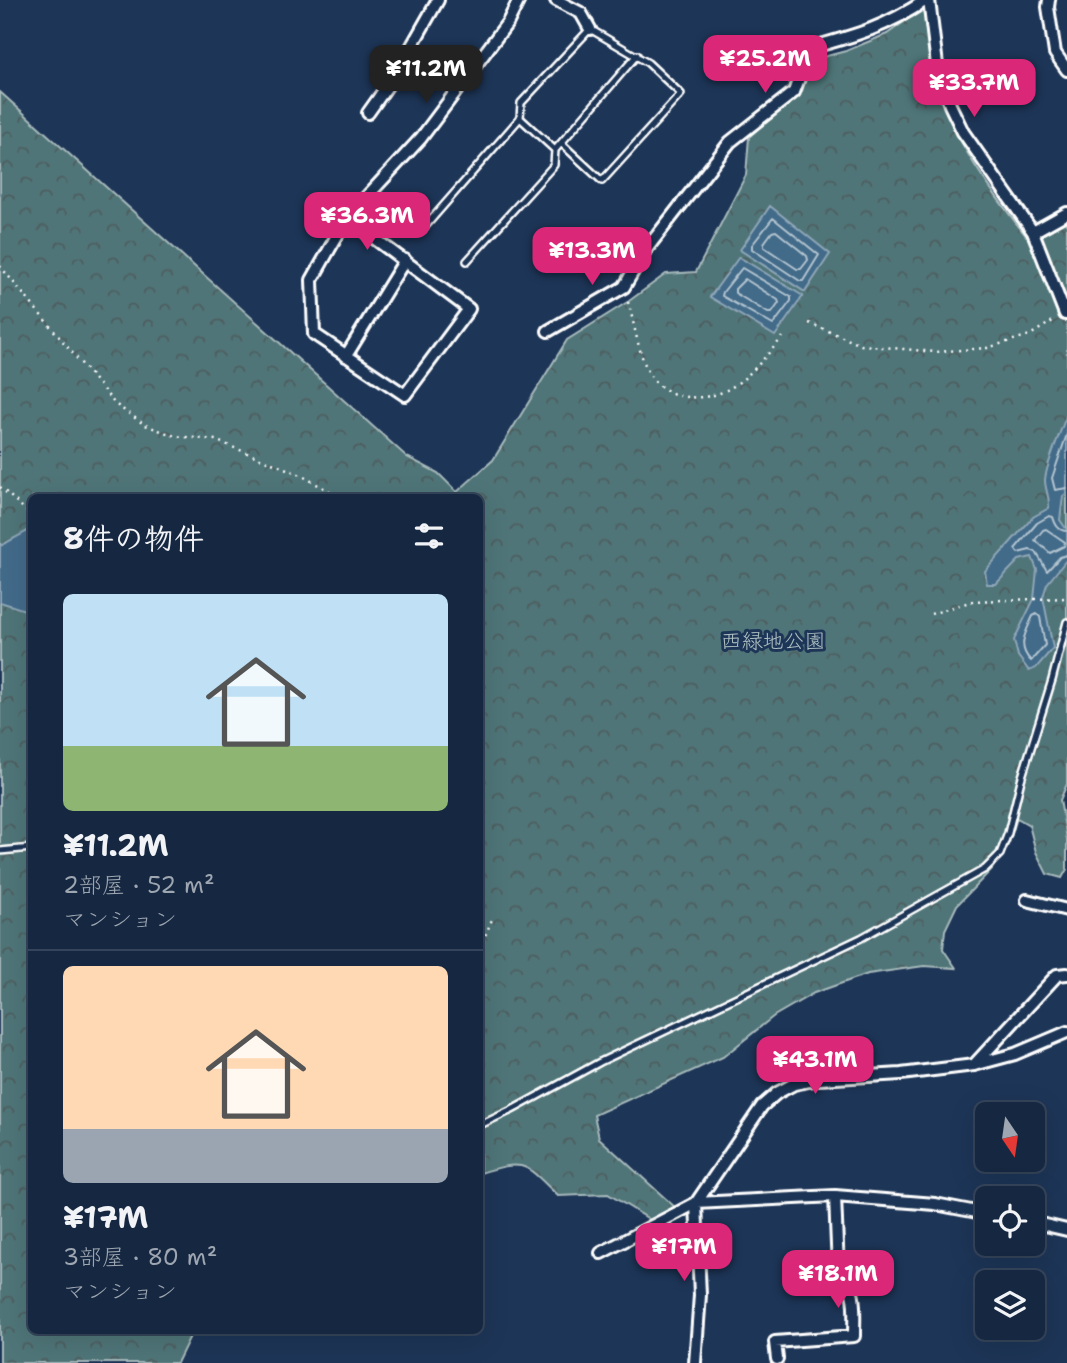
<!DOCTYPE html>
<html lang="ja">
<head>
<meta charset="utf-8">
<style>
	body { margin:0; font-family:"Shantell Sans","Klee One",sans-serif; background:#1f3048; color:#f1f3f6; height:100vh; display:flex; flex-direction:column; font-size:26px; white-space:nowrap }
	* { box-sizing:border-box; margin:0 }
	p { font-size:23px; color:#9ea6b1 }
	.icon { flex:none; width:38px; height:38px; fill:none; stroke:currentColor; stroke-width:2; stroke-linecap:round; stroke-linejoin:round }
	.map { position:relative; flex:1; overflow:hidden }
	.panel { position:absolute; left:28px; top:494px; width:455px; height:840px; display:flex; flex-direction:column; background:#162841; border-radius:10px; box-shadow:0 7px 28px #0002,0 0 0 2px #35445a }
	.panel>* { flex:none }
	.needle { width:46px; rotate:167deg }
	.buttons { position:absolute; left:975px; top:1102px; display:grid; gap:14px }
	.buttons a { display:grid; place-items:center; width:70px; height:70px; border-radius:10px; background:#162841; box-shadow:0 7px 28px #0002,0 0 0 2px #35445a; font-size:35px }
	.price { position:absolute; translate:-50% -60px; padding:0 16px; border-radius:14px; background:#db2777; color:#fff; font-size:23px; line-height:46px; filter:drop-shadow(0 2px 4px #0008) }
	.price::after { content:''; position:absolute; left:50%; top:42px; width:21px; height:16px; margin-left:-10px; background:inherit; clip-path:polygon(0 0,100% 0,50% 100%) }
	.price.current { background:#222; color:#fff }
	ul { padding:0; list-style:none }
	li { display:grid; align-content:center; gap:14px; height:371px; padding:0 35px }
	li+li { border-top:2px solid #35445a }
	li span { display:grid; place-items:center; height:217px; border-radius:10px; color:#555 }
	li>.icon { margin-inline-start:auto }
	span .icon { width:126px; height:126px; fill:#fffc; stroke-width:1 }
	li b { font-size:30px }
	h2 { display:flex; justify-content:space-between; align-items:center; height:84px; padding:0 35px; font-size:30px }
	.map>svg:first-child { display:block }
</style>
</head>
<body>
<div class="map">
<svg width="1067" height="1363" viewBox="0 0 1067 1363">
	<defs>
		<pattern id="forest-crowns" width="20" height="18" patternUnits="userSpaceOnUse" patternTransform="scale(1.75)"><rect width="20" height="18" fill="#507578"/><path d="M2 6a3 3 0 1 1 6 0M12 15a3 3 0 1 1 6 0" fill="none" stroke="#4e5c5e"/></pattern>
	</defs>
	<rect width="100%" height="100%" fill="#1d3557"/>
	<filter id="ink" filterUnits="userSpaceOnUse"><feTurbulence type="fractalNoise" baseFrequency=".0143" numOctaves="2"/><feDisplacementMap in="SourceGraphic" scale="14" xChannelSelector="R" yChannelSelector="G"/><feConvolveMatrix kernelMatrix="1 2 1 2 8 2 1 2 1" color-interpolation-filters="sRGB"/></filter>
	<g filter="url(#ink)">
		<path fill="url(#forest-crowns)" stroke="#a8babc" stroke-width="2" d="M 926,6 C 928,27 926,50 932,70 C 948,134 990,190 1030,241 L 1067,215 L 1067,784 L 1060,800 L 1067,839 L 1067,869 L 1062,878 L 1047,874 L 1036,852 L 1029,825 L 1017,818 L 1009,843 L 992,869 L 957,905 L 945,930 L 943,949 L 956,968 L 924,966 L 868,974 L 814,993 L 774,1016 L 723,1057 L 594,1115 L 599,1138 L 676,1208 L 654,1222 L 608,1194 L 558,1196 C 524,1163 526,1159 480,1173 L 480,497 L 32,497 L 32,1330 L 193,1330 L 177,1363 L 0,1363 L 0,92 L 407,457 L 438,473 L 457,492 L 493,460 L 567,340 L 629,301 L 666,274 L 696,272 L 746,175 L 749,137 L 794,97 L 811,60 L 846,51 L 887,34 Z"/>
		<path fill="#426b89" stroke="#8ea6b8" stroke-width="2" d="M 770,206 L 830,254 L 805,292 L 740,250 Z
			M 739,257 L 803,296 L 775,336 L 710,297 Z
			M 1067,414 L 1067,493 L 1063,496 L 1060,520 L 1067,530 L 1067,559 L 1047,584 L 1043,597 L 1053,648 L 1036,668 L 1029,671 L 1018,656 L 1014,640 L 1034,599 L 1037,570 L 1032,557 L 1019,560 L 996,584 L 987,584 L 985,571 L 1033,517 L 1049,508 C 1050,497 1045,490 1045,480 C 1046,464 1061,431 1067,414 Z
			M 31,529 L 32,529 L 31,612 L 0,602 L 0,546 Z"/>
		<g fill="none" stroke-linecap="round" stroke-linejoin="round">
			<path stroke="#b3c4d0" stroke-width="2" d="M 773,218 L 819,255 L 803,281 L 800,281 L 752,249 L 752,245 Z
				M 776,231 L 807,256 L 808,260 L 801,269 L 797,269 L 764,247 L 764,243 L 772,232 Z
				M 742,268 L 791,297 L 791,301 L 773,325 L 722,296 L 723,292 Z
				M 745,279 L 778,300 L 779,303 L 772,313 L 768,313 L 735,293 L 735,289 Z
				M 1067,434 L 1052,478 L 1055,490 L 1067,488
				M 1046,529 L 1065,542 L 1064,546 L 1050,553 L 1035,540 L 1043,530 Z
				M 1067,531 C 1058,531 1055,524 1053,517 L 1049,516 L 1037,523 L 1015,549 L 1018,553 L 1030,550 L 1036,552 L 1047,571 L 1060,557 L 1067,555
				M 1037,614 L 1040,617 L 1045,645 L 1031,661 C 1016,646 1026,632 1033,616 Z"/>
			<defs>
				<path id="lane" d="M 520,118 L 555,150
					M 423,229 L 520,118 L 521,103 L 590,29 L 648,63 L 681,94 L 602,181 L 561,143
					M 467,261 L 554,165 L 555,150 L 637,55
					M 0,851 L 32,848
					M 480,1125 L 512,1110 L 600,1062 L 861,938 L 985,869 L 1000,854 L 1008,833 L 1021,780 L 1052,680 L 1067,622"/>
				<path id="street" d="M 556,0 L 581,13 L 590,29
					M 929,0 L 938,73 L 950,105 L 963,132 L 1033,232 L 1065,314
					M 1049,0 L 1048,7 L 1055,53 L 1067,70
					M 368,113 L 397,72 L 438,0
					M 347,218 L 469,309 L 405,395 L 314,334 L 312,280 L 347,218 L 421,138 L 508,22 L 519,0
					M 1033,232 L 1067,213
					M 548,331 L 624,287 L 645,251 L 730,142 L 794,92 L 810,48 C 857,35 886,27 926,0
					M 346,356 L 405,260
					M 1027,900 L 1067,910
					M 974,1065 L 1057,975 L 1067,974
					M 1032,1222 L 1067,1230
					M 601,1253 L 696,1203 L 835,1196 L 935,1204 L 987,1214
					M 777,1359 L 775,1342 L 854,1336 C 854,1311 858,1288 838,1270 L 835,1196
					M 695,1363 L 700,1295 L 696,1203 L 762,1106 L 777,1093 L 794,1084 L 819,1079 L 901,1074 L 974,1065 L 1015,1054 L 1067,1032"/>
			</defs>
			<use href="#lane" stroke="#fff" stroke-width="10"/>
			<use href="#street" stroke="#fff" stroke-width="16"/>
			<path stroke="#fff" stroke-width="2.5" stroke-dasharray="2 5" stroke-linecap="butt" d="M 0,266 L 115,404 L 145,425 L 175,436 L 215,440 L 297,473 L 340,497
				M 628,302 C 635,325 638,354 650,375 C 654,384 671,394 680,396 C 730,405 753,370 783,337
				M 809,323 L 861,345 L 935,352 L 987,348 L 1030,335 L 1056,319
				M 0,487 L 32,516
				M 931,614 L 973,601 L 1067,598
				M 480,948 L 493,917"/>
			<use href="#lane" stroke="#1d3557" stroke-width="5"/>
			<use href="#street" stroke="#1d3557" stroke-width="10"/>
		</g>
	</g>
	<g text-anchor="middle" stroke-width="6" stroke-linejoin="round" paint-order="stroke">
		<g font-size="21" fill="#b0c1c2" stroke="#1d3557">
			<text x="773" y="648">西緑地公園</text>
		</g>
	</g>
</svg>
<div class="buttons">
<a><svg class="needle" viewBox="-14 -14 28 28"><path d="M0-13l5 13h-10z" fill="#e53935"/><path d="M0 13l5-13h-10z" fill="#9ea6b1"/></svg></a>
<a><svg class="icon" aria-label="locate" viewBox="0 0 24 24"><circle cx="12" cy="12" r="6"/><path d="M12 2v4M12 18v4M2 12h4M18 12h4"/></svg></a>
<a><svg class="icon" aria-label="layers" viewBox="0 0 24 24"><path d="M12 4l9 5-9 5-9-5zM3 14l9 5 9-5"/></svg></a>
</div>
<b class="price" style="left:765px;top:95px">¥25.2M</b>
<b class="price current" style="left:426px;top:105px">¥11.2M</b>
<b class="price" style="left:974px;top:119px">¥33.7M</b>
<b class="price" style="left:367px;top:252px">¥36.3M</b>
<b class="price" style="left:592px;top:287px">¥13.3M</b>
<b class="price" style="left:815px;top:1096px">¥43.1M</b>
<b class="price" style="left:684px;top:1283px">¥17M</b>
<b class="price" style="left:838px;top:1310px">¥18.1M</b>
<section class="panel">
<h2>8件の物件<svg class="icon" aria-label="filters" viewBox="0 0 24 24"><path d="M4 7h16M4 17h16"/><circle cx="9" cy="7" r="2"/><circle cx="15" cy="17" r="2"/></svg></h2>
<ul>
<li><span style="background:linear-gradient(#bfe0f5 70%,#8fb573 0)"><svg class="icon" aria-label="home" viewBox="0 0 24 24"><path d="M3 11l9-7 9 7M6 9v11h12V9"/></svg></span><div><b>¥11.2M</b><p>2部屋 · 52 m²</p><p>マンション</p></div></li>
<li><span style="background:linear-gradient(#ffd9b3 75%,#9aa5b1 0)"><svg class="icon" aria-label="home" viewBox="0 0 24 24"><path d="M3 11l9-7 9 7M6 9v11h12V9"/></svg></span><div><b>¥17M</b><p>3部屋 · 80 m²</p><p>マンション</p></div></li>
</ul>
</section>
</div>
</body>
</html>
